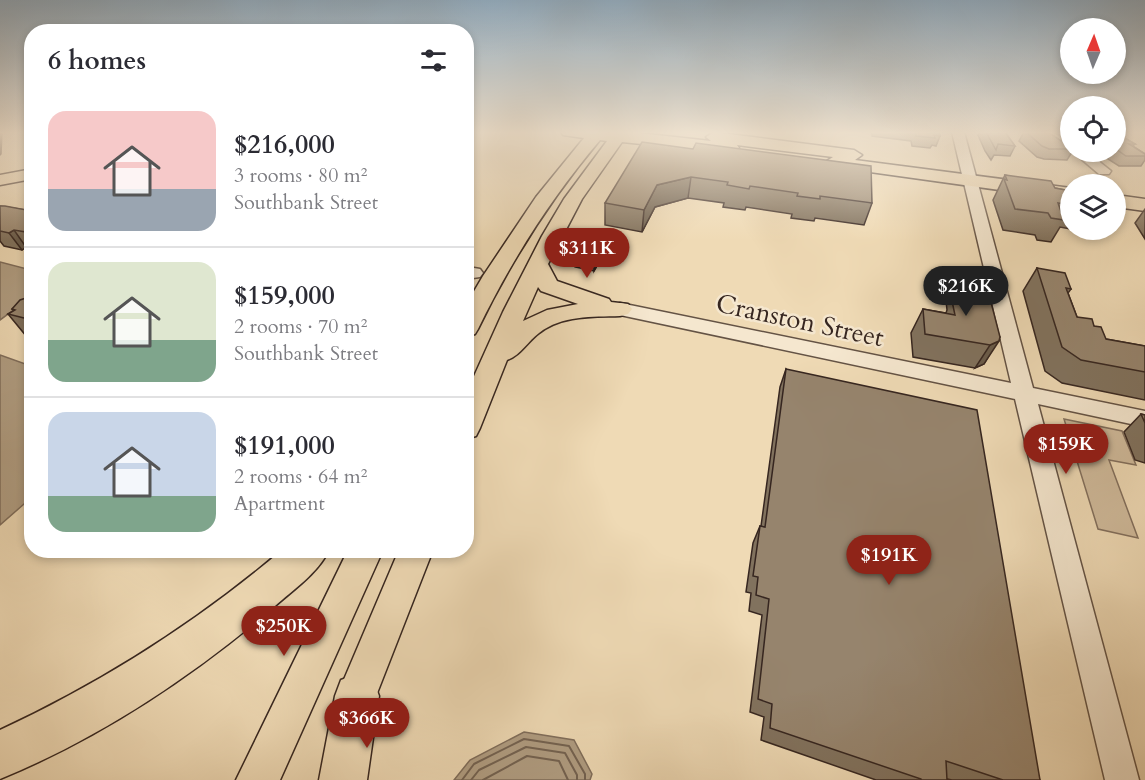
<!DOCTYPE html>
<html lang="en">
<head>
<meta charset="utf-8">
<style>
	body { margin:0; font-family:Cardo,serif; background:#f2f2f3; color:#2b2b33; height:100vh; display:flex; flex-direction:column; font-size:22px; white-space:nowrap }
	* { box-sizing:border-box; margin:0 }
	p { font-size:20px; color:#7c7c81 }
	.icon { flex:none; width:33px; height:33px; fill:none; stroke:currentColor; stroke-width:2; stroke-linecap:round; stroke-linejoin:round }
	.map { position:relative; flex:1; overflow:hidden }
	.side { position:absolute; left:24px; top:24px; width:450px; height:534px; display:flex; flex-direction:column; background:#fff; border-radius:24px; box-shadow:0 3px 9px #0003 }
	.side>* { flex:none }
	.needle { width:39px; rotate:2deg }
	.controls { position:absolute; left:1060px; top:18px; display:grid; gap:12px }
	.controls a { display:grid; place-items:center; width:66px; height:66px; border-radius:50%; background:#fff; box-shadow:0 3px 9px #0003; font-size:30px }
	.price { position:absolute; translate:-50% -51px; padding:0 14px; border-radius:21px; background:#8f2418; color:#fff; font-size:20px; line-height:39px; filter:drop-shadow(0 2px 3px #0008) }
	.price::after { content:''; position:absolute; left:50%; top:36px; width:18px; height:14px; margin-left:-9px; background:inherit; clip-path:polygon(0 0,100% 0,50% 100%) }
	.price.current { background:#222; color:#fff }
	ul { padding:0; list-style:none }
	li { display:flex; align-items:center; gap:18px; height:150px; padding:0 24px }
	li+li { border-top:2px solid #e1e1e2 }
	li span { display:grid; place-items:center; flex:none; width:168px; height:120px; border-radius:18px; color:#555 }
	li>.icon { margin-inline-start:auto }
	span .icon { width:72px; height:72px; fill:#fffc; stroke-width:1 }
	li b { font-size:26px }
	h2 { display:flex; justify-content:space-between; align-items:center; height:72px; padding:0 24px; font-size:26px }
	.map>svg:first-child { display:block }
</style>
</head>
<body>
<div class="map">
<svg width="1145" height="780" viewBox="0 0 1145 780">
	<rect width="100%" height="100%" fill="#efdab5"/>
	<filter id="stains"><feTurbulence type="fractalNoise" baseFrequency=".00333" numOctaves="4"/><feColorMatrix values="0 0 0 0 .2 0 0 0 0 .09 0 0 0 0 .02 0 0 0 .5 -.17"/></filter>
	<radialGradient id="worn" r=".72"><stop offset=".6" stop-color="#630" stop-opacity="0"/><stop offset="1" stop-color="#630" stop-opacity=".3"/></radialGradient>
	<path fill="#d0bb9c" stroke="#83705e" stroke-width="1.5" d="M 1064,419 L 1122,431 L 1136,465 L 1109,460 L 1138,538 L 1098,529 Z"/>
	<path fill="#b09d82" stroke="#7f6d5b" stroke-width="1.5" d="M 0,262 L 31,270 L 31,297 L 0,320 Z
		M 0,355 L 31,366 L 32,497 L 0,525 Z
		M 524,732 L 574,740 L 592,774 L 590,780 L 454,780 L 470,760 Z"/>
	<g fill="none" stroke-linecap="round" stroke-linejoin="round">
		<path stroke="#736251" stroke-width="2" d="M 462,780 L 474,764 L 524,739 L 569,746 L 585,774 L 585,780
			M 471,780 L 479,770 L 526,747 L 565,753 L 577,775 L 577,780
			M 483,780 L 527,756 L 559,761 L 568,780"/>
		<defs>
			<path id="minor" d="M 952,132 L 964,132 L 1033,388 L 1145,411 L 1145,427 L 1038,404 L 1139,780 L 1105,780 L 1015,399 L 620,315 L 614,313 L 611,309 L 614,305 L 620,303 L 1011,383 Z
				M 1035,132 L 1051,132 L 1071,141 L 1071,150 Z
				M 1073,152 L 1087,152 L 1111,171 L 1109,174 L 1099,174 Z
				M 474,268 L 480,269 L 483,273 L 480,277 L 466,279 L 466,269 Z"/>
			<path id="major" d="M 561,132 L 630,132 L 711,141 L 706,137 L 714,132 L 854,150 L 862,155 L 855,160 L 1071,188 L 1071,200 L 834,167 L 828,166 L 825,162 L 833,157 L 737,145 L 739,148 L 737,151 L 731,153 L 622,142 L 582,199 L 548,264 L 557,281 L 609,299 L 611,302 L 628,304 L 632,309 L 628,314 L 620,316 C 592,317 562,315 539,333 C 528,341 520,356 507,360 L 480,428 L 476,436 L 466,439 L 466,394 L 503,312 L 542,236 L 564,199 L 607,141 L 600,140 C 551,198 511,261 478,329 L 475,334 L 466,337 L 466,305 L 483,276 L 536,197 L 584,138 L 563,135 ZM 538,287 L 541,291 L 578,304 L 547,310 L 523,321 Z
				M 32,169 L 32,179 L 0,185 L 0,175 Z
				M 1116,195 L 1145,199 L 1145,211 L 1116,207 Z
				M 348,550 L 383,550 L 280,780 L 236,780 Z
				M 399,550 L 433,550 L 365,724 L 351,730 L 337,724 L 331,710 Z"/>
			<path id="highway" d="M 282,550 L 329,550 C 318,573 293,590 275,606 C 193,676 100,738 0,779 L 0,730 C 101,683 196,623 282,550 Z
				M 357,674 L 373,680 L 379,696 L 367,780 L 319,780 L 335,696 L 341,680 Z"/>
		</defs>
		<use href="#minor" stroke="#645345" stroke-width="3"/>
		<use href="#major" stroke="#362620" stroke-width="3"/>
		<use href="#highway" stroke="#362620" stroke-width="3"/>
		<use href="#minor" fill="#f5e7cf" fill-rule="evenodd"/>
		<use href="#major" fill="#efdab5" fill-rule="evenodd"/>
		<use href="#highway" fill="#efdab5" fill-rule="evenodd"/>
	</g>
	<path fill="#81725e" stroke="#362620" stroke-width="1.5" d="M 872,132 L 939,132 L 940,136 L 936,146 L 932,145 L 930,148 L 912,146 L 911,141 L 872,136 Z
		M 980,132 L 1005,132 L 1015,146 L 1010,156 L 994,155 L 991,160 L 985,151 L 978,135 Z
		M 1024,132 L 1048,132 L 1071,148 L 1071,152 L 1072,152 L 1067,160 L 1044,159 L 1037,157 L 1019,141 Z
		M 1116,133 L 1135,144 L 1133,146 L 1145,154 L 1145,160 L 1141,166 L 1119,166 L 1097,152 L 1116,152 Z
		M 693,149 L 872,203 L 864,225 L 815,218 L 814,221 L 791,218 L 792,214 L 746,207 L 745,210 L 723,207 L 724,203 L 688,198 L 655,207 L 642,232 L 605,225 L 605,203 Z
		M 1005,175 L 1055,188 L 1071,191 L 1071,229 L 1060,227 L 1051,242 L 1037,240 L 1035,235 L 1003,230 L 993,200 Z
		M 0,206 L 32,211 L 32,248 L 26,247 L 22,250 L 4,246 L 0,241 Z
		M 1145,209 L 1145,239 L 1135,223 Z
		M 1075,230 L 1105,230 L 1102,233 Z
		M 602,245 L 602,257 L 594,271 L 575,267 L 575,255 Z
		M 1037,268 L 1071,289 L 1068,293 L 1077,317 L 1094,326 L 1106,339 L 1145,346 L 1145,400 L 1062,383 L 1045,371 L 1023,291 Z
		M 958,278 L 1000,337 L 984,364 L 975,368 L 913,357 L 911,333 L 923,309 L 946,313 L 947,310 L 946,301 Z
		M 32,296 L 32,339 L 27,337 L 8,314 L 14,311 L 12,309 Z
		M 786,369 L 1040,780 L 952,780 L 947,779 L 947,780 L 876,780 L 761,740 L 764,717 L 750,712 L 762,615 L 749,611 L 751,593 L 746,592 L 753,543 L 760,526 L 761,526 L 780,387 Z
		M 1141,414 L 1145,415 L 1145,463 L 1135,460 L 1124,432 Z"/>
	<path fill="#695c4c" stroke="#362620" stroke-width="1.5" d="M 0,132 L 2,132 L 1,154 L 0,155 Z
		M 32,132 L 32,141 L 26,133 Z
		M 691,177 L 688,198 L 655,207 L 642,232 L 644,210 L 657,185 Z
		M 14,230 L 26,247 L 22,250 L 9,233 Z
		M 602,245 L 602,257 L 594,271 L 594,259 Z
		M 999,341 L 984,364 L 975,368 L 990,345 Z"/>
	<path fill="#96846d" stroke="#362620" stroke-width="1.5" d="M 915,132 L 939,132 L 940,136 L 934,135 L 935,138 L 916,136 Z
		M 986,132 L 1005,132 L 1015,146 L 998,144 L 996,150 Z
		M 1026,132 L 1048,132 L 1071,148 L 1071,149 L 1049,149 L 1042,146 Z
		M 1116,133 L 1135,144 L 1129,144 L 1145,154 L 1145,156 L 1126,156 L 1116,149 Z
		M 642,142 L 693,149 L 696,143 L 871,166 L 872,203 L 820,196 L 820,199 L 797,196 L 798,193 L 750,186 L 749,189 L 727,185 L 728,182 L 691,177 L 657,185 L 644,210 L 605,203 Z
		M 1005,175 L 1051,181 L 1055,188 L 1071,191 L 1071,205 L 1058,203 L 1064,220 L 1051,218 L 1048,213 L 1015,209 L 1004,179 L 1007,180 Z
		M 0,206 L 5,206 L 32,211 L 32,233 L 14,230 L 9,233 L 0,231 Z
		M 583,242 L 602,245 L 594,259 L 575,255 Z
		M 1037,268 L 1065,273 L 1071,289 L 1066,288 L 1077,317 L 1092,319 L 1094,326 L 1101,327 L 1106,339 L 1145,346 L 1145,372 L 1081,360 L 1062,347 Z
		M 958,278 L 986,283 L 1000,337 L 999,341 L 990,345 L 925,334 L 923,309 L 955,315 L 952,301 L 962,302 Z
		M 32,296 L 32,320 L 8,314 L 15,310 L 12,309 L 20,300 Z
		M 786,369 L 977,410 L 1040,780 L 1003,780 L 946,761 L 947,780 L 921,780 L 921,779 L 770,728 L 772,704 L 758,699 L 769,599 L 756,595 L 758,577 L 753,576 L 760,526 L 765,527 Z
		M 1141,414 L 1145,415 L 1145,423 Z"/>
	<linearGradient id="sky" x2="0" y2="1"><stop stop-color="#91abbf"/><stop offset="0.55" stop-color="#f8eede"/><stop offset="1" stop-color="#f8eede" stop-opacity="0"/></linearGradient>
	<rect width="1145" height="241" fill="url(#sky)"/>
	<g text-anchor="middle" stroke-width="5" stroke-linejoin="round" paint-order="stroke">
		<g font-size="26" fill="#362620" stroke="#f5e7cf">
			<text transform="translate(800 320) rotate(12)" y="9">Cranston Street</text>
		</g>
	</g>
	<rect width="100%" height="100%" filter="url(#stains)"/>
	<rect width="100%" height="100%" fill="url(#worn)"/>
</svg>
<div class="controls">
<a><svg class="needle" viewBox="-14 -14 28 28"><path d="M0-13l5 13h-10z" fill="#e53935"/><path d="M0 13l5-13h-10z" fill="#7c7c81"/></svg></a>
<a><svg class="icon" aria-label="locate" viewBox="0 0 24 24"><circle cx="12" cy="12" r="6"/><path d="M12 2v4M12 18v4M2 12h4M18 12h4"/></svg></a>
<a><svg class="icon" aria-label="layers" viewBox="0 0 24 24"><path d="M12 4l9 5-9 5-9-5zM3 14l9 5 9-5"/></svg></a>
</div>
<b class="price" style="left:587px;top:279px">$311K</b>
<b class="price current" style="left:966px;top:317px">$216K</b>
<b class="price" style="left:1066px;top:475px">$159K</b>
<b class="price" style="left:889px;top:586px">$191K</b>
<b class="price" style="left:284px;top:657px">$250K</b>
<b class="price" style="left:367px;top:749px">$366K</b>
<section class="side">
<h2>6 homes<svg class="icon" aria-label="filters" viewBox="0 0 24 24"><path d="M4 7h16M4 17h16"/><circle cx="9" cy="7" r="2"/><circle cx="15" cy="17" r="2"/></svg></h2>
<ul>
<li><span style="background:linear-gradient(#f6c9c9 65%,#9aa5b1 0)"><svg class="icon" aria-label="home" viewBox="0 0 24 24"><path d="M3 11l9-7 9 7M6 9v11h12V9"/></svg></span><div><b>$216,000</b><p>3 rooms · 80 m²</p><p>Southbank Street</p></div></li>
<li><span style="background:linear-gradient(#dfe7d0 65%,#7fa58c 0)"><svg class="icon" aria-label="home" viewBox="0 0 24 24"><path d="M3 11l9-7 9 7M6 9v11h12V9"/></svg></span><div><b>$159,000</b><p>2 rooms · 70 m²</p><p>Southbank Street</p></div></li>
<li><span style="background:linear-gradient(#c9d6e8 70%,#7fa58c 0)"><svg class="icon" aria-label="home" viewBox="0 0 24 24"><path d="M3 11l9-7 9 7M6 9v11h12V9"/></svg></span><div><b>$191,000</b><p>2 rooms · 64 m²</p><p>Apartment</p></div></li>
</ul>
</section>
</div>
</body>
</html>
